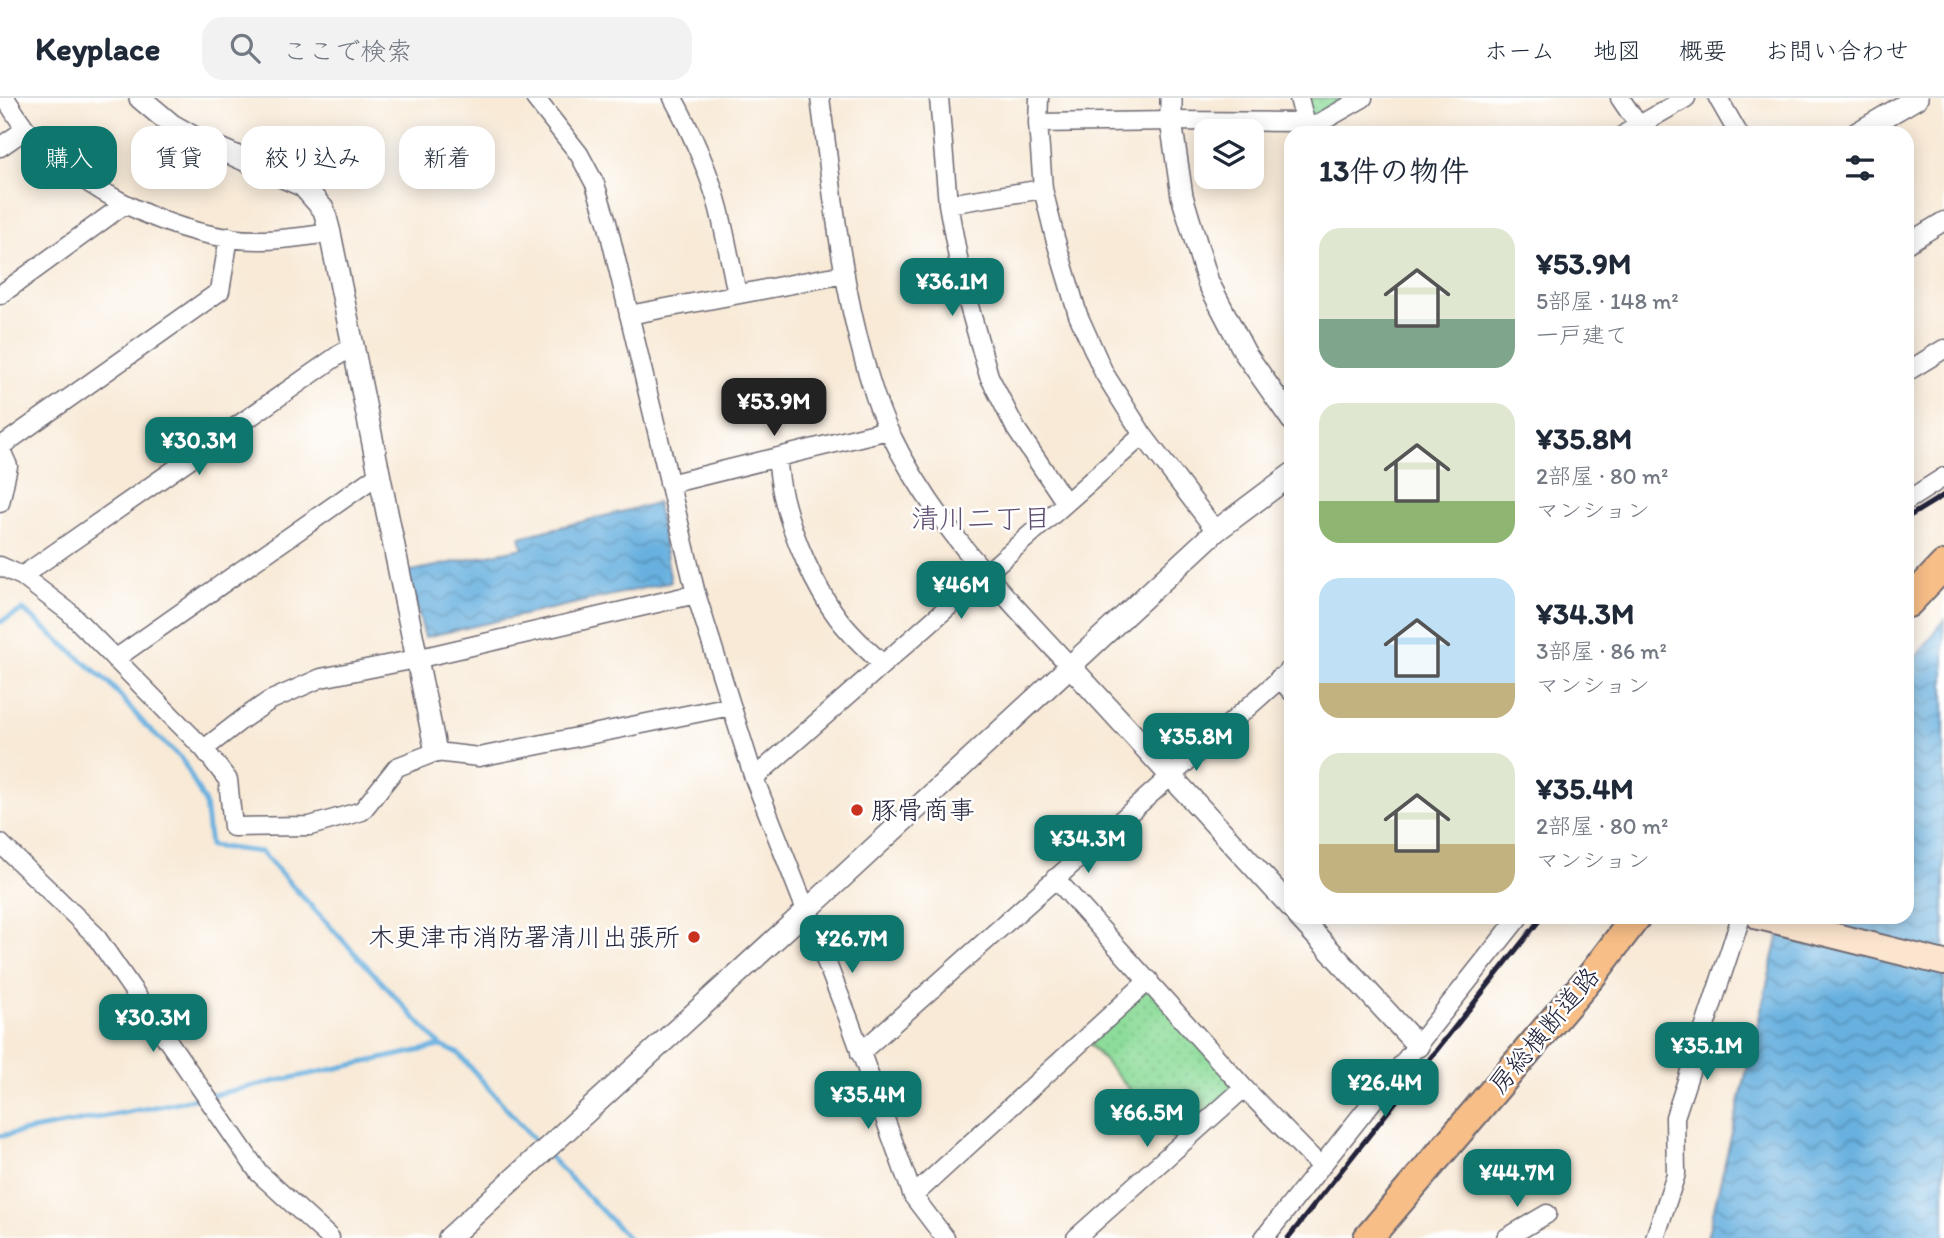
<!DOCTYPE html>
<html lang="ja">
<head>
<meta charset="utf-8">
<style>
	body { margin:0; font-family:Itim,"Klee One",sans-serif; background:#f2f2f3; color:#1f2937; height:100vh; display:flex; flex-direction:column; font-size:26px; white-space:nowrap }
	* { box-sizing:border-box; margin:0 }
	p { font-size:23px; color:#747a83 }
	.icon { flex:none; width:38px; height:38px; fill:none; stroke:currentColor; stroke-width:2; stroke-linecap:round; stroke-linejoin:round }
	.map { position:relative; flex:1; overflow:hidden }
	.panel { position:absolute; left:1284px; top:28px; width:630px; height:798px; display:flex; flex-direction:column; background:#fff; border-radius:21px; box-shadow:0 4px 18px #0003 }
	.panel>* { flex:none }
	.hud { position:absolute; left:21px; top:28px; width:665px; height:63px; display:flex; gap:14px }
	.fabs { position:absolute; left:1194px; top:21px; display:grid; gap:14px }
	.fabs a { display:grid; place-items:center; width:70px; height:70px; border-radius:14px; background:#fff; box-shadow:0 4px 18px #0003; font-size:35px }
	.price { position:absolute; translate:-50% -60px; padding:0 16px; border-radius:14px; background:#0f766e; color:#fff; font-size:23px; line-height:46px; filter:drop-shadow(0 2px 4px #0008) }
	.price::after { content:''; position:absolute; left:50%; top:42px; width:21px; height:16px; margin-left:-10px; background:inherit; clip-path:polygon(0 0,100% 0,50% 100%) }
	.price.on { background:#222; color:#fff }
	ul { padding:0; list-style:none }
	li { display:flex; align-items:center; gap:21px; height:175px; padding:0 35px }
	li span { display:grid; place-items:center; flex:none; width:196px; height:140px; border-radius:21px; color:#555 }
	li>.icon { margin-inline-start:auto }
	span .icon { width:84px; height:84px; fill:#fffc; stroke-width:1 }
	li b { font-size:30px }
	h2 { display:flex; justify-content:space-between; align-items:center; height:84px; padding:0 35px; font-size:30px }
	.chip { padding:0 24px; border-radius:21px; background:#fff; box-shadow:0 4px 18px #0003; font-size:24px; line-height:63px }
	.chip.on { background:#0f766e; color:#fff }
	header { display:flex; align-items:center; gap:42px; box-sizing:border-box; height:98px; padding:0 35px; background:#fff; border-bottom:2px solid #e0e1e3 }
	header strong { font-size:33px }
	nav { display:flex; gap:38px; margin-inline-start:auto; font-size:24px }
	.search { width:490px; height:63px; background:#f2f2f3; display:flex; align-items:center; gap:18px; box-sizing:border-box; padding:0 24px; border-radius:21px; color:#747a83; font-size:26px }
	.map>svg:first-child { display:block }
</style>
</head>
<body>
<header>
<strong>Keyplace</strong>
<div class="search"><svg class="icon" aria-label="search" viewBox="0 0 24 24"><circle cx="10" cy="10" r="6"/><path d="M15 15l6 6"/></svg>ここで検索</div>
<nav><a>ホーム</a><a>地図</a><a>概要</a><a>お問い合わせ</a></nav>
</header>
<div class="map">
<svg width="1944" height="1140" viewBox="0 0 1944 1140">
	<defs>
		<pattern id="park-dots" width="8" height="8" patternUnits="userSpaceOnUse" patternTransform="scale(1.75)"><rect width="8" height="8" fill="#8ddc9a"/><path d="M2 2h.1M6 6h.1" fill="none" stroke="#79bc86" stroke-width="1.8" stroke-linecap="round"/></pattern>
		<pattern id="water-waves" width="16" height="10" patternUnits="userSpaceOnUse" patternTransform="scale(1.75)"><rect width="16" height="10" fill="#67b0df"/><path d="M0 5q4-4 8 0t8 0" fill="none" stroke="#548fb6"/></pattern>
	</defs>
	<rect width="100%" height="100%" fill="#fff"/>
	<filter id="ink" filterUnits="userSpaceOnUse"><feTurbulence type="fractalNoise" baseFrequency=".0143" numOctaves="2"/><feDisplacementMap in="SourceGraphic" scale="14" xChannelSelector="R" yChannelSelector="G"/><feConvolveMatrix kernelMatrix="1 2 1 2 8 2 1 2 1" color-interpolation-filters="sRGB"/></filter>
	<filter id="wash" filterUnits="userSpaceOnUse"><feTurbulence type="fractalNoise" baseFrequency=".00686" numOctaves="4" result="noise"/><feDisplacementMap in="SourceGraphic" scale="28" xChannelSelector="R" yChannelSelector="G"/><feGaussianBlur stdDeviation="1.57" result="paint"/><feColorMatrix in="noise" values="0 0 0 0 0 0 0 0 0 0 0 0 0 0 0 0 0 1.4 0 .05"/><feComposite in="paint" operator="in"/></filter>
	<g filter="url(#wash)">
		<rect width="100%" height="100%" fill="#f8ead7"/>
		<path fill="url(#park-dots)" stroke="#587f6a" stroke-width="2" d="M 1301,0 L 1350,0 L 1305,24 Z
			M 1149,882 L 1244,990 L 1179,1048 L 1085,941 Z"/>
		<path fill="url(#water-waves)" stroke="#44698d" stroke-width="2" d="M 657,405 L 671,484 L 425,539 L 407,474 L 523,450 L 520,439 Z
			M 1944,522 L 1944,1140 L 1707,1140 L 1783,819 L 1908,819 L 1908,570 Z"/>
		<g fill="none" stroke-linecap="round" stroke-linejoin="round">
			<path stroke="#67b0df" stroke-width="5" d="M 0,524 L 23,512 L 109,585 L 146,628 L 182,661 L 205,705 L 210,748 L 261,754 L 441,948 L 458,955 L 541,1050
				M 0,1038 L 165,1007 L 441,948
				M 548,1057 L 628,1140"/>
		</g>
	</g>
	<g filter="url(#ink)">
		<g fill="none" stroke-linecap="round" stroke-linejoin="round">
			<defs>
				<path id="minor" d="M 5,0 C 12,10 18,21 26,31 C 80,92 179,143 261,142 C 284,142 307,138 330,135
					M 535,0 L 579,56 L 595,86 L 607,124 L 696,496 L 754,680 L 848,919 L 913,1098 L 945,1140
					M 673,0 C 690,31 710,76 719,111 C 726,139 731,168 737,196
					M 820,0 C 832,88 840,177 864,262 C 871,286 878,311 889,333 C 933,425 1001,494 1070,568
					M 939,0 L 948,106 L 963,187 L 989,278 L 1016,331 L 1066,405
					M 1039,0 L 1038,25 L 1043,91 L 1055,140 L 1078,217 L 1104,275 L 1143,337 L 1216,433
					M 1299,0 L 1308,35
					M 1620,0 L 1639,28
					M 1718,0 L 1738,35
					M 1038,25 L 1171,23 L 1305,24
					M 1307,32 L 1363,0
					M 1626,35 L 1686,0
					M 0,49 L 26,31
					M 948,106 L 1043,91
					M 1908,145 L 1944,123
					M 0,197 L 125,106
					M 629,217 L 845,176
					M 1908,273 L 1944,251
					M 0,349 L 220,193 L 229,139
					M 0,350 L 8,368 L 0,405
					M 777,360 C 779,374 780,389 784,402 C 793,439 815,490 838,520 C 851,537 867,552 883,566
					M 669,386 L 888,332
					M 1908,402 L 1944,379
					M 0,468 L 22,478 L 69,514 L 204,651 L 228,682 L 233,729 L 310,728 L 362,713 L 397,669 L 436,654 L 479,659 L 731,608
					M 22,478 L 353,247
					M 115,561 L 379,376
					M 1279,580 L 1292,594
					M 204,651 L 244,620 L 269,603 L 321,580 L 416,561 L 696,496
					M 754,680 L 1143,337
					M 0,745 L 95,837 L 259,1075 L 330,1140
					M 1055,780 L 1244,990 L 1321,1069
					M 860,955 L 1292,570
					M 913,1098 L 1149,882
					M 1076,1140 L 1244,990
					M 1264,1140 L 1519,819
					M 1506,1140 L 1547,1116
					M 1655,1140 L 1676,1076 L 1675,1019 L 1741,819"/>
				<path id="tertiary" d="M 140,0 L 172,27 L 195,40 L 303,88 L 324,112 L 330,135 L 436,654
					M 1171,0 L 1171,23 L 1182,98 L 1208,184 L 1245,255 L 1292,322
					M 1857,35 L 1917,0
					M 1070,568 L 1292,810
					M 1299,819 L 1418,948
					M 449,1140 L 806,813 L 1216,433 L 1292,376"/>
				<path id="secondary" d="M 1759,819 L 1944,865"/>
				<path id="trunk" d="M 1908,505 L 1944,467
					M 1368,1140 L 1593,876 L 1636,819"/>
			</defs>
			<use href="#minor" stroke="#6d6872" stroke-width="21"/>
			<use href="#tertiary" stroke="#6d6872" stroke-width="24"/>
			<use href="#secondary" stroke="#6d6872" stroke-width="28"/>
			<use href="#trunk" stroke="#6d6872" stroke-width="32"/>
			<use href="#minor" stroke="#fff" stroke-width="18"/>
			<use href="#tertiary" stroke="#fff" stroke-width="21"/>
			<use href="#secondary" stroke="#fce5cf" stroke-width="24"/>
			<use href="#trunk" stroke="#f7be87" stroke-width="28"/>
			<path stroke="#22223b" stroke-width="5" d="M 1908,419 L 1944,397
				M 1288,1140 L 1542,819"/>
		</g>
	</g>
	<g fill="#c8321e" stroke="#fff" stroke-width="2.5">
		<circle cx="857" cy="712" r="7"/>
		<circle cx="694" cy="839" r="7"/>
	</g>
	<g text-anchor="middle" stroke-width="5" stroke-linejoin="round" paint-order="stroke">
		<g font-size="26" fill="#22223b" stroke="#fff" text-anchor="start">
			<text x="871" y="721">豚骨商事</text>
			<text x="680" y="848" text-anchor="end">木更津市消防署清川出張所</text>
		</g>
		<g font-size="26" fill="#22223b" stroke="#fff">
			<text transform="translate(1544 932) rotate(-50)" y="9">房総横断道路</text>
		</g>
		<g font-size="28" fill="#5e4e70" stroke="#fff">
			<text x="981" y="430">清川二丁目</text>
		</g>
	</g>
</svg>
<div class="fabs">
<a><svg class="icon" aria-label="layers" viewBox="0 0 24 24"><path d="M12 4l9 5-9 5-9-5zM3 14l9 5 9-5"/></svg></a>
</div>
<b class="price" style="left:952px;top:220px">¥36.1M</b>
<b class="price on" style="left:774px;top:340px">¥53.9M</b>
<b class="price" style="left:199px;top:379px">¥30.3M</b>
<b class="price" style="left:961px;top:523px">¥46M</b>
<b class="price" style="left:1196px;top:675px">¥35.8M</b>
<b class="price" style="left:1088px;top:777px">¥34.3M</b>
<b class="price" style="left:852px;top:877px">¥26.7M</b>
<b class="price" style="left:153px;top:956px">¥30.3M</b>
<b class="price" style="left:1707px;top:984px">¥35.1M</b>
<b class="price" style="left:1385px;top:1021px">¥26.4M</b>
<b class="price" style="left:868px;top:1033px">¥35.4M</b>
<b class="price" style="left:1147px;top:1051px">¥66.5M</b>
<b class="price" style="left:1517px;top:1111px">¥44.7M</b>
<div class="hud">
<a class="chip on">購入</a>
<a class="chip">賃貸</a>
<a class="chip">絞り込み</a>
<a class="chip">新着</a>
</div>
<section class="panel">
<h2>13件の物件<svg class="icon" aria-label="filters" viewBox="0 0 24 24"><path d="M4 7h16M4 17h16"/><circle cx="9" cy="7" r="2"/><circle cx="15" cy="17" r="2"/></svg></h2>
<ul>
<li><span style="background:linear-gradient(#dfe7d0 65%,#7fa58c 0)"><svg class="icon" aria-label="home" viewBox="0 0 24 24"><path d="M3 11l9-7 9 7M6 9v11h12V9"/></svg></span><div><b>¥53.9M</b><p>5部屋 · 148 m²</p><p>一戸建て</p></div></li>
<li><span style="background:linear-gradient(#dfe7d0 70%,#8fb573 0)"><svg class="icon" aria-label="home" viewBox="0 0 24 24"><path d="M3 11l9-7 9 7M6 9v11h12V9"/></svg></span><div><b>¥35.8M</b><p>2部屋 · 80 m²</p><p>マンション</p></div></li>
<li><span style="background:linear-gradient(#bfe0f5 75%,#c2b280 0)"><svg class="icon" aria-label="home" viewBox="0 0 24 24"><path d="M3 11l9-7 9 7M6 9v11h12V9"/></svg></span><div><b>¥34.3M</b><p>3部屋 · 86 m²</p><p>マンション</p></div></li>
<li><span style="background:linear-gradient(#dfe7d0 65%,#c2b280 0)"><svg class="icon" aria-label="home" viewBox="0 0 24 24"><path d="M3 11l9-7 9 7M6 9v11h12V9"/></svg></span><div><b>¥35.4M</b><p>2部屋 · 80 m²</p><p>マンション</p></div></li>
</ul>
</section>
</div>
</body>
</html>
